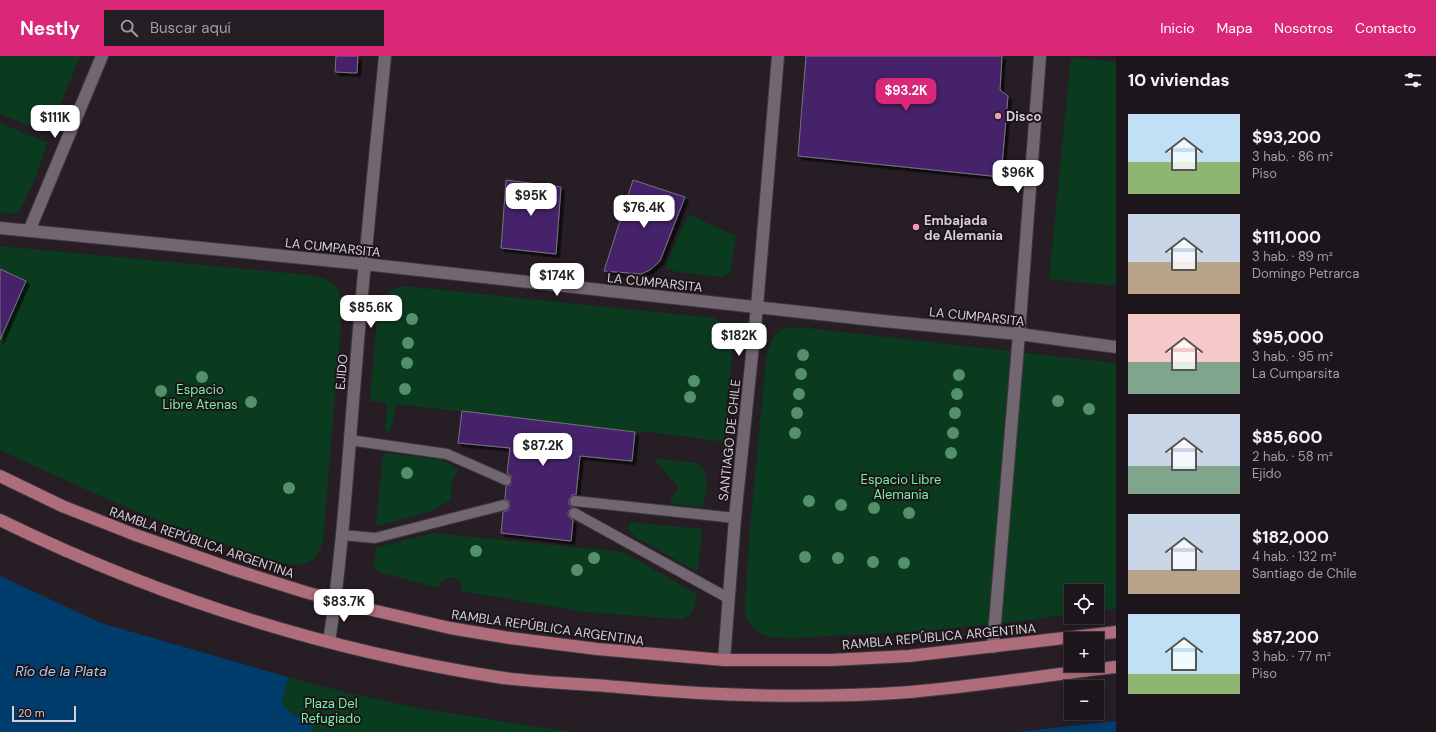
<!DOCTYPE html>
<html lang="es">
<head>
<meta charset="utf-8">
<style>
	body { margin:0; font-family:"DM Sans",sans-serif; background:#251f25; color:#f1f3f6; height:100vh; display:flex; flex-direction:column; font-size:15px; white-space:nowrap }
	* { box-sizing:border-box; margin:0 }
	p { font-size:13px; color:#a09fa3 }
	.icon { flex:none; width:22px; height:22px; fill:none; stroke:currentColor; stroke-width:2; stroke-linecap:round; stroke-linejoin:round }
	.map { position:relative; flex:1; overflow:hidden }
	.drawer { display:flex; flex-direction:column; background:#1c161c; width:320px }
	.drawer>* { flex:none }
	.tools { position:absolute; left:1064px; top:528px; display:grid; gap:8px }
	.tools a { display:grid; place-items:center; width:40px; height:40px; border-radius:0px; background:#1c161c; box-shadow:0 2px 6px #0003,0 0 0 1px #3a353b; font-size:20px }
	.scale { position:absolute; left:12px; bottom:10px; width:64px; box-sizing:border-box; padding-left:4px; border:2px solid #d6d0d6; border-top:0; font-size:11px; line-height:14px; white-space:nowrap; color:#d6d0d6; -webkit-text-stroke:3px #1d141c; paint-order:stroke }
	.price { position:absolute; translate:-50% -34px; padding:0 9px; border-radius:8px; background:#fff; color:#222; font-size:13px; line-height:26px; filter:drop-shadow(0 1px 2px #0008) }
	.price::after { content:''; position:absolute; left:50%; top:24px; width:12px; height:9px; margin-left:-6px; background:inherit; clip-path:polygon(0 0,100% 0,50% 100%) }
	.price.active { background:#db2777; color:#fff }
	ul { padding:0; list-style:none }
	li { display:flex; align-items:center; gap:12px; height:100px; padding:0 12px }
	li span { display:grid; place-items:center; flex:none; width:112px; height:80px; border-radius:0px; color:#555 }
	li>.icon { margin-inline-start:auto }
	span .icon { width:48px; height:48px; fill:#fffc; stroke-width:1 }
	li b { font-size:17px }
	h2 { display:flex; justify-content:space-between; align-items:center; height:48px; padding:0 12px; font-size:17px }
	header { display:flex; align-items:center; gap:24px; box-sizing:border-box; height:56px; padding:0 20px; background:#db2777; color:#fff }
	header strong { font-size:19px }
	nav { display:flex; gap:22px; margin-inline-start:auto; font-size:14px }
	.search { width:280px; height:36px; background:#251f25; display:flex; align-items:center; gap:10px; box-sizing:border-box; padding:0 14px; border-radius:0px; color:#a09fa3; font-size:15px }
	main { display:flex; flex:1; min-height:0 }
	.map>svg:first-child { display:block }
</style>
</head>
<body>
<header>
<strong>Nestly</strong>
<div class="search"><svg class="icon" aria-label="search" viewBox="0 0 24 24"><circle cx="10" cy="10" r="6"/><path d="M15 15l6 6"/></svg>Buscar aquí</div>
<nav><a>Inicio</a><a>Mapa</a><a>Nosotros</a><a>Contacto</a></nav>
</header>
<main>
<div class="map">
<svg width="1116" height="676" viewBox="0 0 1116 676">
	<defs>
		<filter id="shadow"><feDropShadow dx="3.5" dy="3.5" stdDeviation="0" flood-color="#0009"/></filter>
	</defs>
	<rect width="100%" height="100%" fill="#261d25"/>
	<path fill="#0a3b1f" d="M 0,0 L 80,0 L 53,67 L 41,62 L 37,73 L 0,58 Z
		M 1071,1 L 1116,6 L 1116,230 L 1049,223 Z
		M 0,67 L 48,87 C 42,102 27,149 16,158 L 0,156 Z
		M 688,158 L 736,180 L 730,217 L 722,221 L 678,216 L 665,212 Z
		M 0,190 L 309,219 C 332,223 343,230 342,255 L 323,484 C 320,499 313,507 298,509 C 283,510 262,500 248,496 C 162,469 81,432 0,394 Z
		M 404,230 L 714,262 C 725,267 730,274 733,285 L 724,386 L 651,376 L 635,376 L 396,348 L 391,374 L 389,376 L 385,375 L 387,347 L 370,345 L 378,248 C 385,237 392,233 404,230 Z
		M 798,271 L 1116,307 L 1116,553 L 1097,555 L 1097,535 L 1071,535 L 1071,558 C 990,570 910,577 828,580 C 811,581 779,585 764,579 C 750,573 745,562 745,548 L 750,473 L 766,305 C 768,293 772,277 785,272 C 789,271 794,272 798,271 Z
		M 383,397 L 441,403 L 458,414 L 452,424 L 451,444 L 431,455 L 377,470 L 376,468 Z
		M 653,402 L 697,407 C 712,417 705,437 703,452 L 672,448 L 670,444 L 679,432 Z
		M 630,466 L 702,473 L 698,515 L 694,514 L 637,482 L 628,473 Z
		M 433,477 L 623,496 L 697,538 C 694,552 696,559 680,563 L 584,556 L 461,535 L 461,525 C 451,518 443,521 438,532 L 378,516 L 374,512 L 375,492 Z
		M 288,621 L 348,637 L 423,653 L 571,676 L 312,676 L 311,668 L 291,658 L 283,649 L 282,643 Z"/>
	<path fill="#013d6c" d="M 0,520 L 101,567 L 288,621 L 282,643 L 283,649 L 291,658 L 313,666 L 311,668 L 312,676 L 0,676 Z
		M 1116,665 L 1116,676 L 1017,676 Z"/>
	<path fill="#44216b" stroke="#787380" filter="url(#shadow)" d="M 336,0 L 358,0 L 357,17 L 335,16 Z
		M 806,0 L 1002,0 L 1000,34 L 1008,40 L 1001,121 L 798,100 Z
		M 506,124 L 561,131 L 556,198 L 501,192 Z
		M 633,124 L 685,141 L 660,205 L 650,214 L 641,218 L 604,215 Z
		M 0,213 L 26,225 L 0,284 Z
		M 462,355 L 635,376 L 632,405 L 580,400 L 576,439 L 572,439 L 569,444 L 569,448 L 573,451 L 569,454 L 568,457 L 569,461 L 573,464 L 571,485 L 501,477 L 503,456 L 508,454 L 510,450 L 509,445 L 505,443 L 506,430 L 510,429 L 512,424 L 511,420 L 507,417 L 510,392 L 458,387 Z"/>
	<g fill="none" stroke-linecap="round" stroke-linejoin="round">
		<defs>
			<path id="lane" d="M 349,384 L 447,398 L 506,424
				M 575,445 L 735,462
				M 574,457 L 728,542
				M 342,479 L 375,482 L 504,449"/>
			<path id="street" d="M 0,172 L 364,208 L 883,265 L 1019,278 L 1116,291
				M 29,175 L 102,0
				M 329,586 C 343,495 348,402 356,310 C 364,206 375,103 385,0
				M 993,591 L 1019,278 L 1040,0
				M 724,604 L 735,462 L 757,251 L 778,0"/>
			<path id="primary" d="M 0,420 L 62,450 L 133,478 L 232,513 L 305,536 L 359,551 L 450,572 L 510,582 L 597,593 L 724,604 L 831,604 L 909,600 L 1116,576
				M 0,464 C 157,541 325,594 497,621 C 537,627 578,627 618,631 C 715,640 813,643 910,636 C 979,630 1047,619 1116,611"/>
		</defs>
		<use href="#lane" stroke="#3f373e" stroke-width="12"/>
		<use href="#street" stroke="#3f373e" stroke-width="14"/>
		<use href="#primary" stroke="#3f373e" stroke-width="14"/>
		<use href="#lane" stroke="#726671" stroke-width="10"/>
		<use href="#street" stroke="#726671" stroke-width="12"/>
		<use href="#primary" stroke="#af6d7b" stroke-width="12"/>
	</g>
	<g fill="#54916a">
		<circle cx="412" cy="263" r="6"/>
		<circle cx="408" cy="287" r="6"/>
		<circle cx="803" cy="299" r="6"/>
		<circle cx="407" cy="307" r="6"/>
		<circle cx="801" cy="318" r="6"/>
		<circle cx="959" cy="319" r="6"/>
		<circle cx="202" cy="321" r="6"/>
		<circle cx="694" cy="325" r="6"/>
		<circle cx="405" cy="333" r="6"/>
		<circle cx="161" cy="335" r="6"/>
		<circle cx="799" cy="338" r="6"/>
		<circle cx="957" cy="338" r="6"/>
		<circle cx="690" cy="341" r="6"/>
		<circle cx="1058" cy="345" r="6"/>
		<circle cx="251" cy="346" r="6"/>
		<circle cx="1089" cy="353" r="6"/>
		<circle cx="797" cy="357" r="6"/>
		<circle cx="955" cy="357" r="6"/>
		<circle cx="795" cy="377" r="6"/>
		<circle cx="953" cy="377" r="6"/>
		<circle cx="951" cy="397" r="6"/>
		<circle cx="407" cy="417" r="6"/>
		<circle cx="289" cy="432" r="6"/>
		<circle cx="809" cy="445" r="6"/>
		<circle cx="841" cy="449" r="6"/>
		<circle cx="874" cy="452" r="6"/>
		<circle cx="909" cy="457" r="6"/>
		<circle cx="476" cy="495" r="6"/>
		<circle cx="805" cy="501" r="6"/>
		<circle cx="594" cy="502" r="6"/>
		<circle cx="838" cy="502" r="6"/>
		<circle cx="873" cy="506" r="6"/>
		<circle cx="904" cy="507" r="6"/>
		<circle cx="577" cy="514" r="6"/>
	</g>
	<g fill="#f29aaf" stroke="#1d141c" stroke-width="1.5">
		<circle cx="998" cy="60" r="4"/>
		<circle cx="916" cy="171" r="4"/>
	</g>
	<g text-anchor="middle" stroke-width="4" stroke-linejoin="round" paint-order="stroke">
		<g font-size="13" font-weight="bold" fill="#d6d0d6" stroke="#1d141c" text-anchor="start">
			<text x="1006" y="65">Disco</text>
			<text x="924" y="169">Embajada<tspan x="924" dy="15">de Alemania</tspan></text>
		</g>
		<g font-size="13" fill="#d6d0d6" stroke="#1d141c">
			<text transform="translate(333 191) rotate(6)" y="5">LA CUMPARSITA</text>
			<text transform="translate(655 226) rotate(6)" y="5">LA CUMPARSITA</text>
			<text transform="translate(977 260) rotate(6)" y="5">LA CUMPARSITA</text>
			<text transform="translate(341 316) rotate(-85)" y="5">EJIDO</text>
			<text transform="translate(729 384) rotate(-84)" y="5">SANTIAGO DE CHILE</text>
			<text transform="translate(202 486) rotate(19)" y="5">RAMBLA REPÚBLICA ARGENTINA</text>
			<text transform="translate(548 571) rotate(8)" y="5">RAMBLA REPÚBLICA ARGENTINA</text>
			<text transform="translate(939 580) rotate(-5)" y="5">RAMBLA REPÚBLICA ARGENTINA</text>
		</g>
		<g font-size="13" fill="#7af0a3" stroke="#1d141c">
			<text x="200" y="338">Espacio<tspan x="200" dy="15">Libre Atenas</tspan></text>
			<text x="901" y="428">Espacio Libre<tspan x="901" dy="15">Alemania</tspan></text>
			<text x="331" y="652">Plaza Del<tspan x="331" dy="15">Refugiado</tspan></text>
		</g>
		<g font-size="14" font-style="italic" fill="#aaccef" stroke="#1d141c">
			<text x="61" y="620">Río de la Plata</text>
		</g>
	</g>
</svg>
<div class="tools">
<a><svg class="icon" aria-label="locate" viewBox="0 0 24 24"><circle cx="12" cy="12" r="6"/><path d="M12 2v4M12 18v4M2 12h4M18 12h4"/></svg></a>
<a>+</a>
<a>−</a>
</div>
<div class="scale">20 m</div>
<b class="price active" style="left:906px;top:56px">$93.2K</b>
<b class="price" style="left:55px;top:83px">$111K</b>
<b class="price" style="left:1018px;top:138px">$96K</b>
<b class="price" style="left:531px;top:161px">$95K</b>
<b class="price" style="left:644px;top:173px">$76.4K</b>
<b class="price" style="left:557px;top:241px">$174K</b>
<b class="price" style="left:371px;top:273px">$85.6K</b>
<b class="price" style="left:739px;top:301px">$182K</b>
<b class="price" style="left:543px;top:411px">$87.2K</b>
<b class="price" style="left:344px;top:567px">$83.7K</b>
</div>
<section class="drawer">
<h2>10 viviendas<svg class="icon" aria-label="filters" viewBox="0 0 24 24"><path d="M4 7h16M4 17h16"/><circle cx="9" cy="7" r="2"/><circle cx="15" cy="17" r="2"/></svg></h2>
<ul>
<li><span style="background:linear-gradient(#bfe0f5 60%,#8fb573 0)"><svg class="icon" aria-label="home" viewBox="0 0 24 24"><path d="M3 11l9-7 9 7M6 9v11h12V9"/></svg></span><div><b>$93,200</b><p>3 hab. · 86 m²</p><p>Piso</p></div></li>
<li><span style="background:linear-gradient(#c9d6e8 60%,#b9a48a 0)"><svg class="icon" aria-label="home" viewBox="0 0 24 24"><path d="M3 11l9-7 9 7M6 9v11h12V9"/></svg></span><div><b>$111,000</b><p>3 hab. · 89 m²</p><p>Domingo Petrarca</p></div></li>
<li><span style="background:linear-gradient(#f6c9c9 60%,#7fa58c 0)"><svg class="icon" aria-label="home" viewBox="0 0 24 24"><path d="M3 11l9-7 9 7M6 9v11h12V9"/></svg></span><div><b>$95,000</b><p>3 hab. · 95 m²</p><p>La Cumparsita</p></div></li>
<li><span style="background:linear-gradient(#c9d6e8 65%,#7fa58c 0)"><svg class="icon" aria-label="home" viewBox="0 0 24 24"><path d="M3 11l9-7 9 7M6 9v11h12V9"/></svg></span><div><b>$85,600</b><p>2 hab. · 58 m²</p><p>Ejido</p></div></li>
<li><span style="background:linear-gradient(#c9d6e8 70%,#b9a48a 0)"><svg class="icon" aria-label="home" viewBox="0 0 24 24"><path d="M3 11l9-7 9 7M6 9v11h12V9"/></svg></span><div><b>$182,000</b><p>4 hab. · 132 m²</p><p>Santiago de Chile</p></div></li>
<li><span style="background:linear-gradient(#bfe0f5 75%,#8fb573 0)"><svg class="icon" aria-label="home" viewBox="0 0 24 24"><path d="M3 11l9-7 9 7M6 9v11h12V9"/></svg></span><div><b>$87,200</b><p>3 hab. · 77 m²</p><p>Piso</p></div></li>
</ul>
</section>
</main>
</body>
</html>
